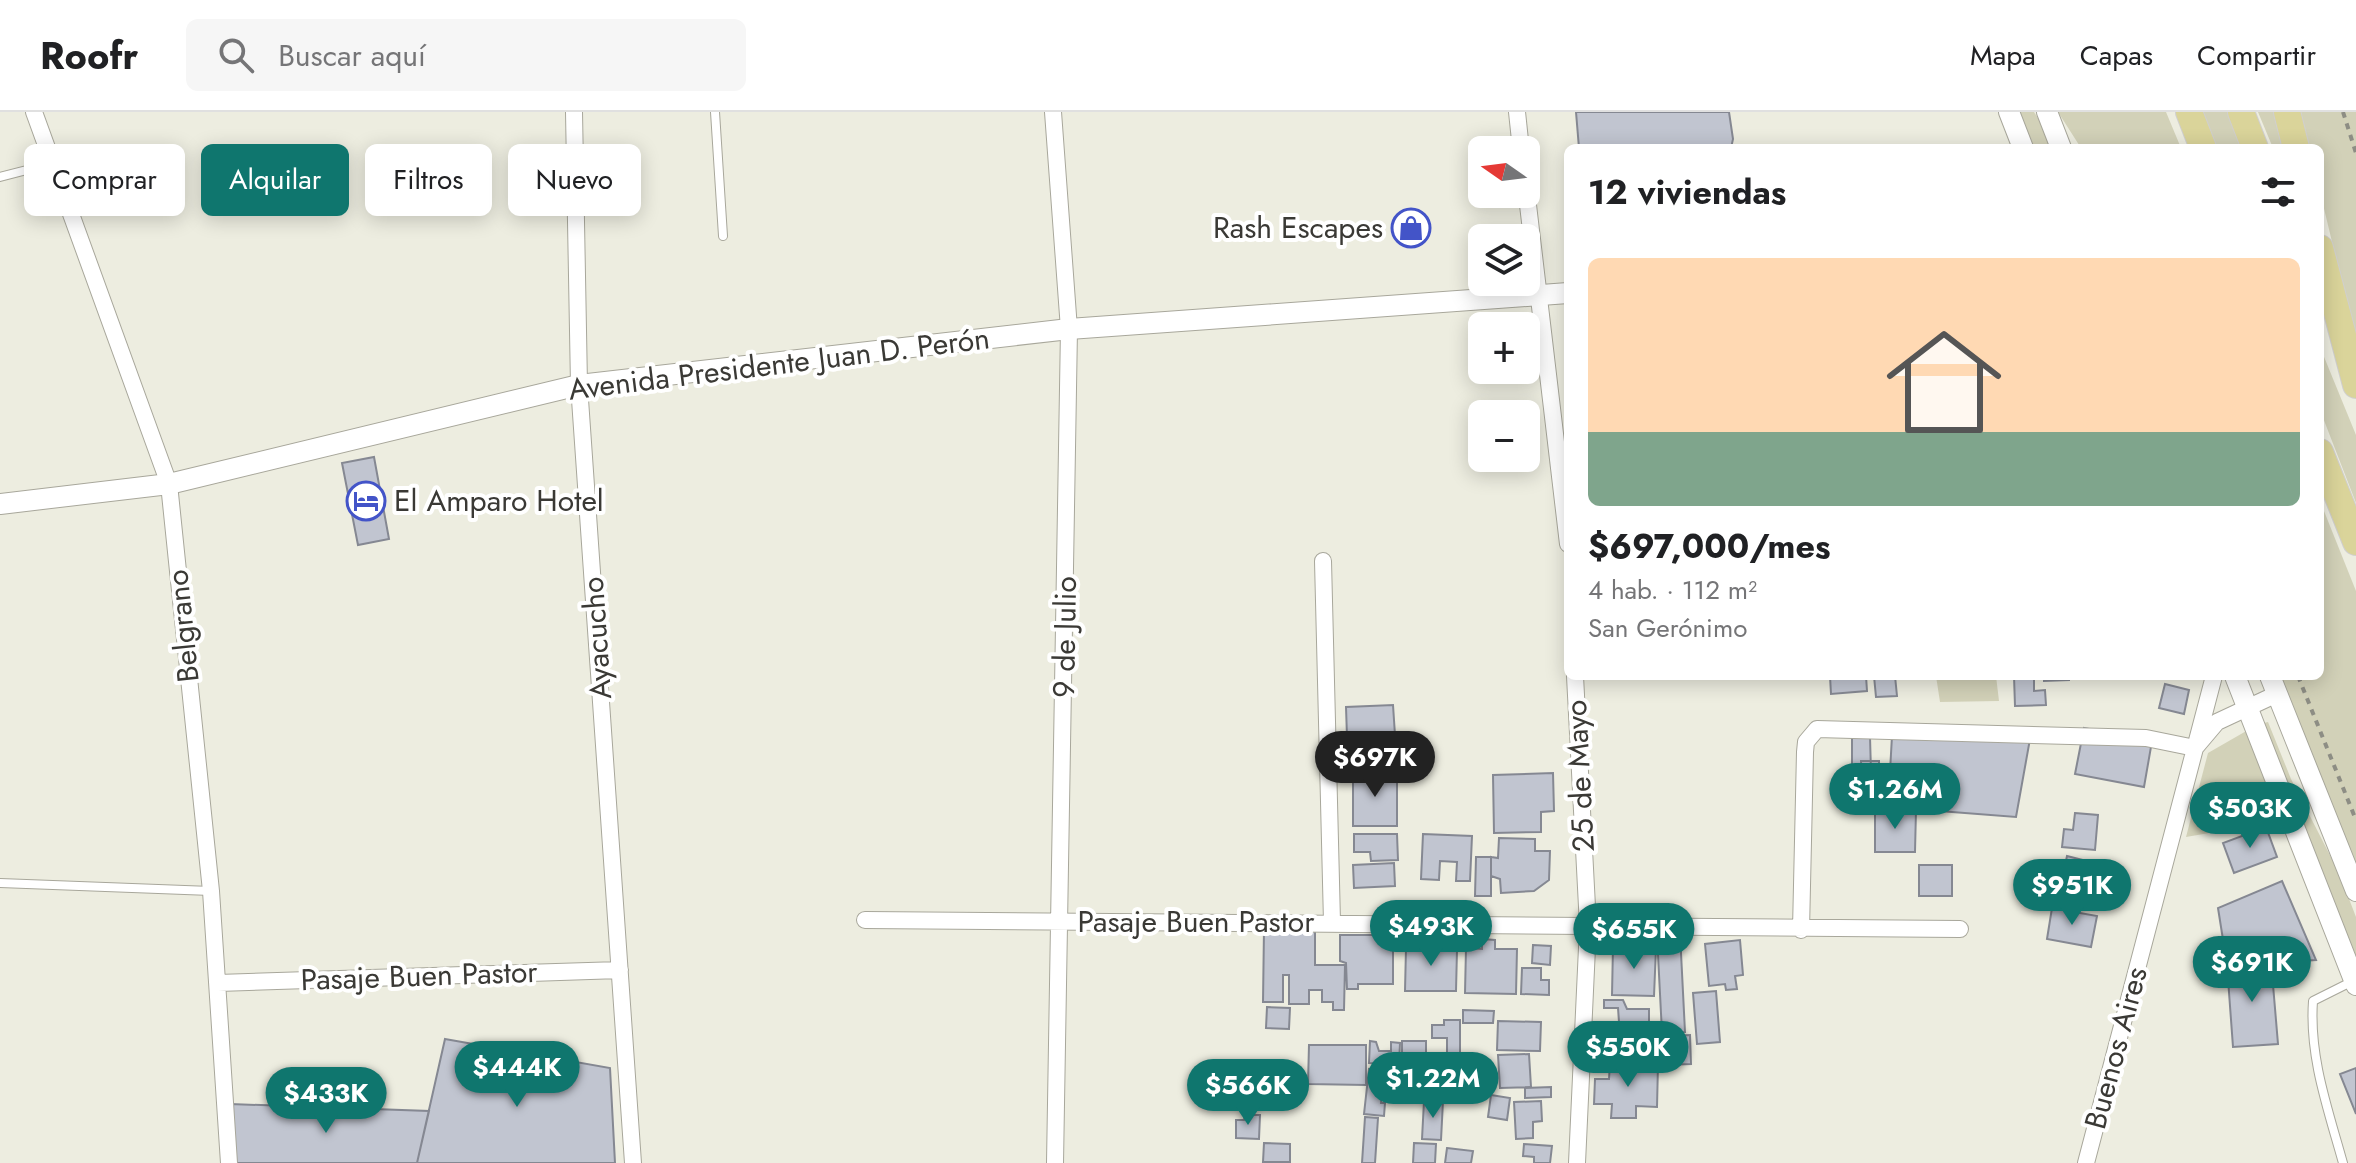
<!DOCTYPE html>
<html lang="es">
<head>
<meta charset="utf-8">
<style>
	body { margin:0; font-family:Jost,sans-serif; background:#f6f6f6; color:#202124; height:100vh; display:flex; flex-direction:column; font-size:30px; white-space:nowrap }
	* { box-sizing:border-box; margin:0 }
	p { font-size:26px; color:#757577 }
	.icon { flex:none; width:44px; height:44px; fill:none; stroke:currentColor; stroke-width:2; stroke-linecap:round; stroke-linejoin:round }
	.map { position:relative; flex:1; overflow:hidden }
	.side { position:absolute; left:1564px; top:32px; width:760px; height:536px; display:flex; flex-direction:column; background:#fff; border-radius:12px; box-shadow:0 4px 20px #0003 }
	.side>* { flex:none }
	.banner { position:absolute; left:24px; top:32px; width:760px; height:72px; display:flex; gap:16px }
	.needle { width:52px; rotate:284deg }
	.fabs { position:absolute; left:1468px; top:24px; display:grid; gap:16px }
	.fabs a { display:grid; place-items:center; width:72px; height:72px; border-radius:12px; background:#fff; box-shadow:0 4px 20px #0003; font-size:40px }
	.price { position:absolute; translate:-50% -68px; padding:0 18px; border-radius:28px; background:#0f766e; color:#fff; font-size:26px; line-height:52px; filter:drop-shadow(0 2px 4px #0008) }
	.price::after { content:''; position:absolute; left:50%; top:48px; width:24px; height:18px; margin-left:-12px; background:inherit; clip-path:polygon(0 0,100% 0,50% 100%) }
	.price.active { background:#222; color:#fff }
	ul { padding:0; list-style:none }
	li { display:grid; align-content:center; gap:16px; height:424px; padding:0 24px }
	li+li { border-top:2px solid #e0e0e0 }
	li span { display:grid; place-items:center; height:248px; border-radius:12px; color:#555 }
	li>.icon { margin-inline-start:auto }
	span .icon { width:144px; height:144px; fill:#fffc; stroke-width:1 }
	li b { font-size:34px }
	h2 { display:flex; justify-content:space-between; align-items:center; height:96px; padding:0 24px; font-size:34px }
	.pill { padding:0 28px; border-radius:12px; background:#fff; box-shadow:0 4px 20px #0003; font-size:28px; line-height:72px }
	.pill.active { background:#0f766e; color:#fff }
	header { display:flex; align-items:center; gap:48px; box-sizing:border-box; height:112px; padding:0 40px; background:#fff; border-bottom:2px solid #e0e0e0 }
	header strong { font-size:38px }
	nav { display:flex; gap:44px; margin-inline-start:auto; font-size:28px }
	.search { width:560px; height:72px; background:#f6f6f6; display:flex; align-items:center; gap:20px; box-sizing:border-box; padding:0 28px; border-radius:12px; color:#757577; font-size:30px }
	.map>svg:first-child { display:block }
</style>
</head>
<body>
<header>
<strong>Roofr</strong>
<div class="search"><svg class="icon" aria-label="search" viewBox="0 0 24 24"><circle cx="10" cy="10" r="6"/><path d="M15 15l6 6"/></svg>Buscar aquí</div>
<nav><a>Mapa</a><a>Capas</a><a>Compartir</a></nav>
</header>
<div class="map">
<svg width="2356" height="1051" viewBox="0 0 2356 1051">
	<rect width="100%" height="100%" fill="#edede0"/>
	<path fill="#d2d1b8" d="M 2019,0 L 2034,0 L 2057,36 L 2034,36 Z
		M 2058,0 L 2166,0 L 2181,36 L 2081,36 Z
		M 2201,0 L 2228,0 L 2242,36 L 2215,36 Z
		M 2258,0 L 2280,0 L 2289,36 L 2273,36 Z
		M 2301,0 L 2356,0 L 2356,229 L 2320,80 L 2320,36 L 2309,36 Z
		M 2320,235 L 2356,323 L 2356,391 L 2320,298 Z
		M 2320,389 L 2356,479 L 2356,755 L 2281,564 L 2320,564 Z
		M 1936,564 L 1996,564 L 1999,589 L 1940,590 Z
		M 2268,610 L 2291,667 L 2339,761 L 2356,805 L 2356,844 L 2264,611 Z
		M 2248,618 L 2279,709 L 2186,725 L 2208,641 Z"/>
	<path fill="#c1c5d0" stroke="#858892" stroke-width="2" d="M 1576,0 L 1729,0 L 1733,27 L 1731,36 L 1579,36 Z
		M 374,345 L 389,427 L 358,433 L 342,351 Z
		M 1830,564 L 1866,564 L 1867,579 L 1831,582 Z
		M 1874,564 L 1895,564 L 1897,584 L 1876,585 Z
		M 2014,564 L 2034,564 L 2034,579 L 2045,578 L 2046,593 L 2015,594 Z
		M 2044,564 L 2069,564 L 2069,568 L 2044,569 Z
		M 2165,572 L 2189,578 L 2184,602 L 2159,596 Z
		M 1393,593 L 1395,623 L 1347,625 L 1346,595 Z
		M 2084,616 L 2152,629 L 2144,675 L 2075,662 Z
		M 1892,624 L 2030,627 L 2016,705 L 1888,695 Z
		M 1852,625 L 1870,625 L 1871,660 L 1852,661 Z
		M 1861,649 L 1879,649 L 1879,671 L 1862,671 Z
		M 1397,660 L 1397,714 L 1353,714 L 1353,661 Z
		M 1553,661 L 1554,699 L 1541,700 L 1541,720 L 1494,721 L 1493,663 Z
		M 1875,698 L 1916,698 L 1915,740 L 1875,740 Z
		M 2075,701 L 2098,703 L 2095,738 L 2062,735 L 2064,717 L 2073,718 Z
		M 2266,715 L 2277,745 L 2234,761 L 2223,731 Z
		M 1354,722 L 1397,722 L 1398,748 L 1371,749 L 1370,740 L 1354,740 Z
		M 1423,722 L 1472,724 L 1470,769 L 1456,769 L 1457,750 L 1440,749 L 1439,768 L 1421,767 Z
		M 1499,726 L 1535,727 L 1535,739 L 1550,739 L 1549,768 L 1534,779 L 1501,781 L 1500,767 L 1491,764 L 1491,745 L 1498,746 Z
		M 2067,744 L 2114,756 L 2109,774 L 2063,763 Z
		M 1476,745 L 1491,745 L 1491,784 L 1475,784 Z
		M 1394,751 L 1395,774 L 1354,776 L 1353,753 Z
		M 1919,753 L 1952,753 L 1952,784 L 1919,784 Z
		M 2282,769 L 2316,848 L 2227,853 L 2218,796 Z
		M 2052,796 L 2097,804 L 2091,835 L 2047,827 Z
		M 1264,817 L 1315,817 L 1315,853 L 1345,853 L 1344,898 L 1333,898 L 1333,890 L 1322,890 L 1322,878 L 1309,878 L 1309,892 L 1289,892 L 1289,863 L 1283,863 L 1283,890 L 1263,890 Z
		M 1680,821 L 1685,920 L 1662,921 L 1657,823 Z
		M 1340,823 L 1403,823 L 1403,835 L 1393,834 L 1393,872 L 1358,872 L 1358,877 L 1347,877 L 1346,851 L 1340,849 Z
		M 1431,826 L 1447,827 L 1447,838 L 1457,838 L 1456,879 L 1405,879 L 1406,836 L 1431,836 Z
		M 1482,827 L 1495,828 L 1495,837 L 1517,837 L 1516,882 L 1465,881 L 1466,836 L 1482,837 Z
		M 1740,828 L 1743,863 L 1735,864 L 1737,877 L 1726,878 L 1725,872 L 1709,874 L 1705,832 Z
		M 1533,833 L 1551,834 L 1550,853 L 1532,851 Z
		M 1613,834 L 1656,836 L 1654,884 L 1612,883 Z
		M 2271,849 L 2278,932 L 2233,935 L 2227,853 Z
		M 1522,856 L 1541,856 L 1541,868 L 1549,868 L 1549,883 L 1521,882 Z
		M 1716,879 L 1720,930 L 1697,932 L 1693,881 Z
		M 1604,888 L 1623,888 L 1627,897 L 1649,897 L 1649,943 L 1614,943 L 1614,921 L 1603,921 L 1602,911 L 1619,910 L 1618,896 L 1604,896 Z
		M 1267,895 L 1290,896 L 1289,917 L 1266,916 Z
		M 1463,898 L 1494,899 L 1493,911 L 1463,911 Z
		M 1444,908 L 1460,908 L 1460,946 L 1447,946 L 1447,926 L 1432,926 L 1432,913 L 1444,913 Z
		M 1498,909 L 1541,910 L 1540,939 L 1497,938 Z
		M 1690,923 L 1691,952 L 1665,953 L 1663,924 Z
		M 445,927 L 610,956 L 615,1051 L 417,1051 Z
		M 1370,929 L 1376,930 L 1379,939 L 1391,939 L 1391,930 L 1400,931 L 1399,952 L 1369,951 Z
		M 1402,929 L 1426,929 L 1426,947 L 1402,948 Z
		M 1309,933 L 1366,933 L 1366,973 L 1308,972 Z
		M 1529,942 L 1531,975 L 1500,976 L 1498,943 Z
		M 1430,946 L 1442,947 L 1443,977 L 1409,977 L 1408,951 L 1429,950 Z
		M 1610,951 L 1658,952 L 1657,995 L 1636,994 L 1636,1006 L 1611,1006 L 1612,992 L 1594,992 L 1595,967 L 1609,967 Z
		M 2356,956 L 2356,1002 L 2340,962 Z
		M 1369,957 L 1384,959 L 1381,991 L 1385,991 L 1384,1004 L 1364,1002 Z
		M 1551,975 L 1551,985 L 1525,986 L 1525,976 Z
		M 1491,983 L 1510,986 L 1507,1008 L 1488,1005 Z
		M 1424,989 L 1443,989 L 1441,1028 L 1422,1027 Z
		M 1541,989 L 1542,1009 L 1533,1010 L 1533,1026 L 1516,1027 L 1514,990 Z
		M 230,992 L 429,999 L 417,1051 L 234,1051 Z
		M 1245,1003 L 1260,1003 L 1259,1027 L 1236,1026 L 1236,1008 L 1244,1008 Z
		M 1365,1005 L 1378,1006 L 1375,1051 L 1362,1051 Z
		M 1264,1031 L 1290,1032 L 1290,1050 L 1263,1050 Z
		M 1414,1031 L 1436,1032 L 1435,1051 L 1413,1051 Z
		M 1524,1032 L 1552,1034 L 1550,1051 L 1534,1051 L 1534,1045 L 1523,1044 Z
		M 1447,1036 L 1473,1039 L 1471,1051 L 1445,1051 Z"/>
	<g fill="none" stroke-linecap="round" stroke-linejoin="round">
		<defs>
			<path id="service" d="M 715,0 L 723,124
				M 0,65 L 54,51
				M 0,771 L 211,779
				M 2343,1051 C 2328,997 2309,945 2313,889 L 2353,869"/>
			<path id="minor" d="M 34,0 L 169,372 L 211,779 L 229,1051
				M 574,0 L 579,273 L 633,1051
				M 1053,0 L 1069,217 L 1055,1051
				M 1517,0 L 1521,38
				M 1526,76 L 1568,432
				M 1323,449 L 1332,810
				M 1575,564 L 1588,814 L 1577,1051
				M 865,808 L 1960,817
				M 1801,818 L 1805,640 L 1806,630 L 1817,617 L 2146,626 L 2195,636 L 2217,610 L 2277,582
				M 218,871 L 620,858
				M 2086,1051 L 2214,564"/>
			<path id="tertiary" d="M 2009,0 L 2023,36
				M 2047,0 L 2061,36
				M 0,392 L 169,372 L 579,273 L 1069,217 L 1568,181
				M 2235,564 L 2356,873
				M 2270,564 L 2356,779"/>
			<path id="trunk" d="M 2189,0 L 2203,36
				M 2241,0 L 2255,36
				M 2287,0 L 2296,36
				M 2320,136 L 2356,273
				M 2320,340 L 2356,430"/>
		</defs>
		<use href="#service" stroke="#a8a79b" stroke-width="10"/>
		<use href="#minor" stroke="#a8a79b" stroke-width="18"/>
		<use href="#tertiary" stroke="#a8a79b" stroke-width="22"/>
		<use href="#trunk" stroke="#d0cfcf" stroke-width="28"/>
		<path stroke="#8d8d84" stroke-width="4" stroke-dasharray="6 6" stroke-linecap="butt" d="M 2343,0 L 2356,41
			M 2298,564 L 2356,708"/>
		<use href="#service" stroke="#fff" stroke-width="8"/>
		<use href="#minor" stroke="#fff" stroke-width="16"/>
		<use href="#tertiary" stroke="#fff" stroke-width="20"/>
		<use href="#trunk" stroke="#dad49a" stroke-width="26"/>
	</g>
	<defs>
		<symbol id="shop-ring" viewBox="-11 -11 22 22"><circle r="9.5" fill="#fff" stroke="#4354c8" stroke-width="1.5"/><path d="M-5-2.5h2.3a2.7 3.5 0 0 1 5.4 0H5L5.5 6h-11ZM-1.5-2.5h3a1.5 2.3 0 0 0-3 0Z" fill="#4354c8"/></symbol>
		<symbol id="hotel-ring" viewBox="-11 -11 22 22"><circle r="9.5" fill="#fff" stroke="#4354c8" stroke-width="1.5"/><path d="M-6-4.5h1.5V1H6V5H4.5V3h-9V5H-6ZM-4 0a1.8 1.8 0 1 1 3.6 0ZM.5 0V-2.5h3Q6-2.5 6 0Z" fill="#4354c8"/></symbol>
	</defs>
	<g fill-rule="evenodd">
		<use href="#shop-ring" x="1389" y="94" width="44" height="44"/>
		<use href="#hotel-ring" x="344" y="367" width="44" height="44"/>
	</g>
	<g text-anchor="middle" stroke-width="8" stroke-linejoin="round" paint-order="stroke">
		<g font-size="30" fill="#3a3935" stroke="#fff" text-anchor="end">
			<text x="1383" y="126">Rash Escapes</text>
			<text x="394" y="399" text-anchor="start">El Amparo Hotel</text>
		</g>
		<g font-size="30" fill="#3a3935" stroke="#fff">
			<text transform="translate(779 252) rotate(-7)" y="10">Avenida Presidente Juan D. Perón</text>
			<text transform="translate(183 514) rotate(-96)" y="10">Belgrano</text>
			<text transform="translate(1065 525) rotate(-89)" y="10">9 de Julio</text>
			<text transform="translate(597 526) rotate(-94)" y="10">Ayacucho</text>
			<text transform="translate(1580 664) rotate(-93)" y="10">25 de Mayo</text>
			<text x="1196" y="820">Pasaje Buen Pastor</text>
			<text transform="translate(419 864) rotate(-2)" y="10">Pasaje Buen Pastor</text>
			<text transform="translate(2116 936) rotate(-75)" y="10">Buenos Aires</text>
		</g>
	</g>
</svg>
<div class="fabs">
<a><svg class="needle" viewBox="-14 -14 28 28"><path d="M0-13l5 13h-10z" fill="#e53935"/><path d="M0 13l5-13h-10z" fill="#757577"/></svg></a>
<a><svg class="icon" aria-label="layers" viewBox="0 0 24 24"><path d="M12 4l9 5-9 5-9-5zM3 14l9 5 9-5"/></svg></a>
<a>+</a>
<a>−</a>
</div>
<b class="price active" style="left:1375px;top:687px">$697K</b>
<b class="price" style="left:1895px;top:719px">$1.26M</b>
<b class="price" style="left:2250px;top:738px">$503K</b>
<b class="price" style="left:2072px;top:815px">$951K</b>
<b class="price" style="left:1431px;top:856px">$493K</b>
<b class="price" style="left:1634px;top:859px">$655K</b>
<b class="price" style="left:2252px;top:892px">$691K</b>
<b class="price" style="left:1628px;top:977px">$550K</b>
<b class="price" style="left:517px;top:997px">$444K</b>
<b class="price" style="left:1433px;top:1008px">$1.22M</b>
<b class="price" style="left:1248px;top:1015px">$566K</b>
<b class="price" style="left:326px;top:1023px">$433K</b>
<div class="banner">
<a class="pill">Comprar</a>
<a class="pill active">Alquilar</a>
<a class="pill">Filtros</a>
<a class="pill">Nuevo</a>
</div>
<section class="side">
<h2>12 viviendas<svg class="icon" aria-label="filters" viewBox="0 0 24 24"><path d="M4 7h16M4 17h16"/><circle cx="9" cy="7" r="2"/><circle cx="15" cy="17" r="2"/></svg></h2>
<ul>
<li><span style="background:linear-gradient(#ffd9b3 70%,#7fa58c 0)"><svg class="icon" aria-label="home" viewBox="0 0 24 24"><path d="M3 11l9-7 9 7M6 9v11h12V9"/></svg></span><div><b>$697,000/mes</b><p>4 hab. · 112 m²</p><p>San Gerónimo</p></div></li>
</ul>
</section>
</div>
</body>
</html>
